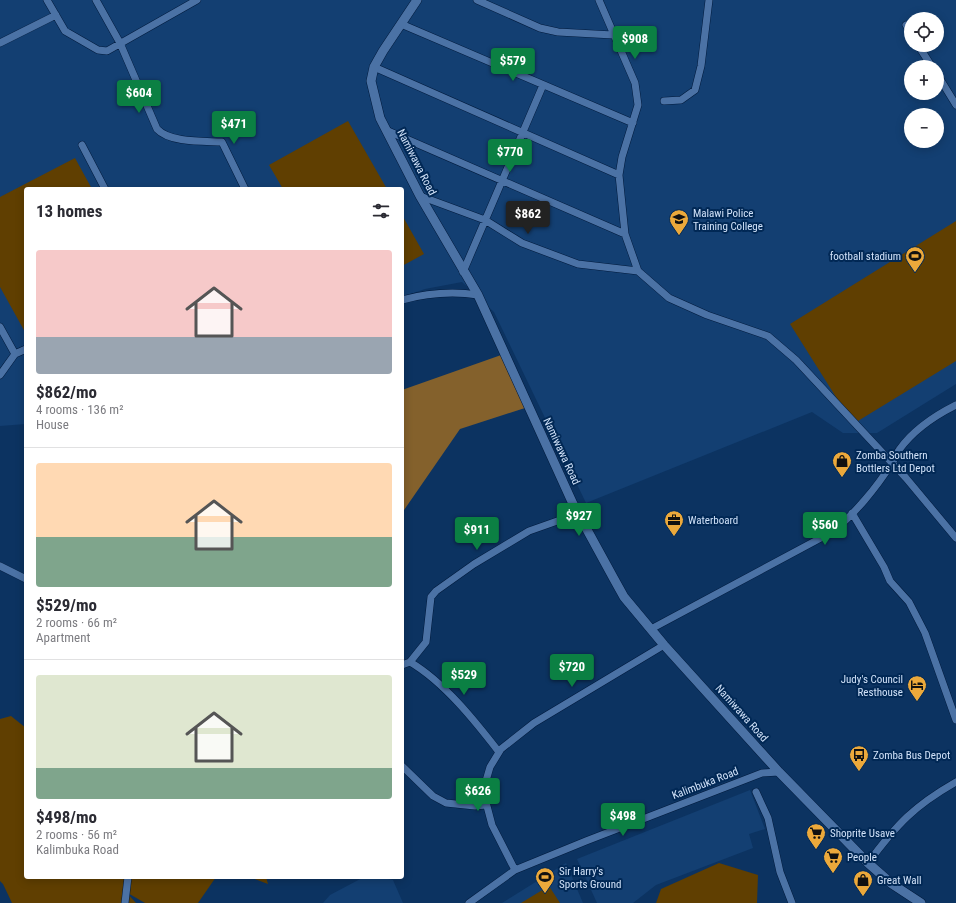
<!DOCTYPE html>
<html lang="en">
<head>
<meta charset="utf-8">
<style>
	body { margin:0; font-family:"Roboto Condensed",sans-serif; background:#f2f2f3; color:#2b2b33; height:100vh; display:flex; flex-direction:column; font-size:15px; white-space:nowrap }
	* { box-sizing:border-box; margin:0 }
	p { font-size:13px; color:#7c7c81 }
	.icon { flex:none; width:22px; height:22px; fill:none; stroke:currentColor; stroke-width:2; stroke-linecap:round; stroke-linejoin:round }
	.map { position:relative; flex:1; overflow:hidden }
	.panel { position:absolute; left:24px; top:187px; width:380px; height:692px; display:flex; flex-direction:column; background:#fff; border-radius:4px; box-shadow:0 2px 10px #0003 }
	.panel>* { flex:none }
	.tools { position:absolute; left:904px; top:12px; display:grid; gap:8px }
	.tools a { display:grid; place-items:center; width:40px; height:40px; border-radius:50%; background:#fff; box-shadow:0 2px 10px #0003; font-size:20px }
	.price { position:absolute; translate:-50% -34px; padding:0 9px; border-radius:4px; background:#0b8043; color:#fff; font-size:13px; line-height:26px; filter:drop-shadow(0 1px 2px #0008) }
	.price::after { content:''; position:absolute; left:50%; top:24px; width:12px; height:9px; margin-left:-6px; background:inherit; clip-path:polygon(0 0,100% 0,50% 100%) }
	.price.active { background:#222; color:#fff }
	ul { padding:0; list-style:none }
	li { display:grid; align-content:center; gap:8px; height:212px; padding:0 12px }
	li+li { border-top:1px solid #e1e1e2 }
	li span { display:grid; place-items:center; height:124px; border-radius:4px; color:#555 }
	li>.icon { margin-inline-start:auto }
	span .icon { width:72px; height:72px; fill:#fffc; stroke-width:1 }
	li b { font-size:17px }
	h2 { display:flex; justify-content:space-between; align-items:center; height:48px; padding:0 12px; font-size:17px }
	.map>svg:first-child { display:block }
</style>
</head>
<body>
<div class="map">
<svg width="956" height="903" viewBox="0 0 956 903">
	<rect width="100%" height="100%" fill="#0c3361"/>
	<path fill="#133f72" fill-rule="evenodd" d="M 0,0 L 956,0 L 956,384 L 877,433 L 843,433 L 812,412 L 586,503 L 494,312 L 462,282 L 425,289 L 402,297 L 402,189 L 26,189 L 26,424 L 0,426 ZM 911,19 L 937,19 L 937,45 L 911,45 ZM 911,67 L 937,67 L 937,93 L 911,93 ZM 911,115 L 937,115 L 937,141 L 911,141 Z
		M 750,790 L 765,829 L 749,834 L 753,848 L 656,885 L 633,903 L 597,903 L 577,859 Z
		M 566,863 L 583,903 L 502,903 Z
		M 364,877 L 379,877 L 393,880 L 403,903 L 323,903 L 330,895 Z"/>
	<path fill="#603f01" d="M 348,121 L 387,189 L 283,189 L 269,165 Z
		M 75,158 L 92,189 L 26,189 L 25,332 L 0,287 L 0,197 Z
		M 402,215 L 424,254 L 402,266 Z
		M 956,221 L 956,361 L 853,424 L 790,324 Z
		M 11,716 L 26,728 L 26,877 L 216,877 L 198,903 L 145,903 L 126,892 L 136,903 L 12,903 L 3,884 L 0,881 L 0,719 Z
		M 719,863 L 758,875 L 757,903 L 656,903 L 661,889 Z
		M 249,877 L 266,877 L 268,884 Z
		M 549,886 L 560,903 L 521,903 Z"/>
	<path fill="#84612c" d="M 504,354 L 528,407 L 460,429 L 402,513 L 402,390 Z"/>
	<g fill="none" stroke-linecap="round" stroke-linejoin="round">
		<defs>
			<path id="minor" d="M 47,0 L 65,31 L 98,50 L 107,51 L 197,0
				M 96,0 L 120,43 L 157,129 C 170,143 204,141 222,142 L 245,189
				M 477,0 L 540,28 L 558,32 L 613,35
				M 599,0 L 635,83 L 638,105 L 622,157 L 619,175 L 625,234 L 638,271 L 669,298 L 707,315 L 768,336 L 796,360 L 906,478 L 956,538
				M 401,24 L 633,123
				M 906,25 L 911,33
				M 0,43 L 56,15
				M 918,45 L 932,67
				M 374,67 L 619,175
				M 937,74 L 956,105
				M 664,101 L 681,100 L 695,90 L 701,66 L 709,0
				M 388,131 L 625,234
				M 82,145 L 105,189
				M 420,196 L 485,220 L 522,243 L 578,264 L 638,271
				M 463,272 L 543,85
				M 402,300 C 428,293 451,291 478,295
				M 0,327 L 15,354 L 26,349
				M 0,375 L 15,354
				M 852,513 L 884,567 L 890,581 L 909,602 L 925,633 L 956,720
				M 0,566 L 26,579
				M 651,629 L 832,532 C 854,515 877,487 892,463 C 895,459 896,454 899,450 C 914,429 934,416 956,405
				M 410,662 C 444,682 475,721 499,752
				M 402,665 L 410,662 L 426,642 L 431,597 L 436,591 L 474,564 L 529,531 L 563,519 L 580,516
				M 402,766 L 433,796 L 446,803 L 475,806 L 486,805
				M 756,792 L 768,818 L 780,872 L 792,903
				M 868,863 C 897,824 914,806 956,782
				M 515,870 L 492,825 L 483,791 L 490,767 L 501,749 L 534,723 L 664,645
				M 125,903 L 128,877
				M 469,903 L 515,870 L 586,841 L 762,773 L 779,772"/>
			<path id="tertiary" d="M 417,0 L 383,51 L 374,67 L 371,81 L 380,118 L 420,196 L 478,295 L 573,504 L 614,579 L 624,597 L 664,645 L 779,772 L 868,863 L 892,884 L 921,903"/>
		</defs>
		<use href="#minor" stroke="#001a3c" stroke-width="8"/>
		<use href="#tertiary" stroke="#001a3c" stroke-width="10"/>
		<use href="#minor" stroke="#4b72a5" stroke-width="7"/>
		<use href="#tertiary" stroke="#4b72a5" stroke-width="9"/>
	</g>
	<defs>
		<symbol id="university-pin" viewBox="-11 -11 22 30"><path d="M0 17L-7.5 6A9.5 9.5 0 1 1 7.5 6Z" fill="#eca93b" stroke="#012855"/><path d="M0-5L7-2L0 1L-7-2ZM-4 1L0 2.5L4 1V4Q0 6-4 4Z" fill="#111"/></symbol>
		<symbol id="stadium-pin" viewBox="-11 -11 22 30"><path d="M0 17L-7.5 6A9.5 9.5 0 1 1 7.5 6Z" fill="#eca93b" stroke="#012855"/><path d="M0-5a6.5 5 0 1 0 0 10a6.5 5 0 1 0 0-10ZM-3.5-1.8h7v3.6h-7Z" fill="#111"/></symbol>
		<symbol id="shop-pin" viewBox="-11 -11 22 30"><path d="M0 17L-7.5 6A9.5 9.5 0 1 1 7.5 6Z" fill="#eca93b" stroke="#012855"/><path d="M-5-2.5h2.3a2.7 3.5 0 0 1 5.4 0H5L5.5 6h-11ZM-1.5-2.5h3a1.5 2.3 0 0 0-3 0Z" fill="#111"/></symbol>
		<symbol id="office-pin" viewBox="-11 -11 22 30"><path d="M0 17L-7.5 6A9.5 9.5 0 1 1 7.5 6Z" fill="#eca93b" stroke="#012855"/><path d="M-6-3h4V-5.5h4V-3h4V5H-6ZM-1-4.5V-3h2v-1.5ZM-6 0V1H6V0Z" fill="#111"/></symbol>
		<symbol id="hotel-pin" viewBox="-11 -11 22 30"><path d="M0 17L-7.5 6A9.5 9.5 0 1 1 7.5 6Z" fill="#eca93b" stroke="#012855"/><path d="M-6-4.5h1.5V1H6V5H4.5V3h-9V5H-6ZM-4 0a1.8 1.8 0 1 1 3.6 0ZM.5 0V-2.5h3Q6-2.5 6 0Z" fill="#111"/></symbol>
		<symbol id="bus-pin" viewBox="-11 -11 22 30"><path d="M0 17L-7.5 6A9.5 9.5 0 1 1 7.5 6Z" fill="#eca93b" stroke="#012855"/><path d="M-5-6H5V4H4V6H2V4H-2V6H-4V4H-5ZM-3.5-4V0h7V-4ZM-3.5 1.2v1.5H-2V1.2ZM2 1.2v1.5H3.5V1.2Z" fill="#111"/></symbol>
		<symbol id="supermarket-pin" viewBox="-11 -11 22 30"><path d="M0 17L-7.5 6A9.5 9.5 0 1 1 7.5 6Z" fill="#eca93b" stroke="#012855"/><path d="M-6-5.5h2.5l.6 2H6L4.5 2H-2.5L-4.4-4H-6ZM-1.5 3.2a1.3 1.3 0 1 0 .1 0ZM3 3.2a1.3 1.3 0 1 0 .1 0Z" fill="#111"/></symbol>
	</defs>
	<g fill-rule="evenodd">
		<use href="#university-pin" x="668" y="208" width="22" height="30"/>
		<use href="#stadium-pin" x="904" y="245" width="22" height="30"/>
		<use href="#shop-pin" x="831" y="450" width="22" height="30"/>
		<use href="#office-pin" x="663" y="509" width="22" height="30"/>
		<use href="#hotel-pin" x="906" y="674" width="22" height="30"/>
		<use href="#bus-pin" x="848" y="744" width="22" height="30"/>
		<use href="#supermarket-pin" x="805" y="822" width="22" height="30"/>
		<use href="#supermarket-pin" x="822" y="846" width="22" height="30"/>
		<use href="#stadium-pin" x="534" y="866" width="22" height="30"/>
		<use href="#shop-pin" x="852" y="869" width="22" height="30"/>
	</g>
	<g text-anchor="middle" stroke-width="4" stroke-linejoin="round" paint-order="stroke">
		<g font-size="11" fill="#d1e2f9" stroke="#012855">
			<text transform="translate(417 162) rotate(63)" y="4">Namiwawa Road</text>
			<text transform="translate(562 451) rotate(65)" y="4">Namiwawa Road</text>
			<text transform="translate(742 713) rotate(48)" y="4">Namiwawa Road</text>
			<text transform="translate(705 783) rotate(-21)" y="4">Kalimbuka Road</text>
		</g>
		<g font-size="11" fill="#d1e2f9" stroke="#012855" text-anchor="start">
			<text x="693" y="217">Malawi Police<tspan x="693" dy="13">Training College</tspan></text>
			<text x="901" y="260" text-anchor="end">football stadium</text>
			<text x="856" y="459">Zomba Southern<tspan x="856" dy="13">Bottlers Ltd Depot</tspan></text>
			<text x="688" y="524">Waterboard</text>
			<text x="903" y="683" text-anchor="end">Judy's Council<tspan x="903" dy="13">Resthouse</tspan></text>
			<text x="873" y="759">Zomba Bus Depot</text>
			<text x="830" y="837">Shoprite Usave</text>
			<text x="847" y="861">People</text>
			<text x="559" y="875">Sir Harry's<tspan x="559" dy="13">Sports Ground</tspan></text>
			<text x="877" y="884">Great Wall</text>
		</g>
	</g>
</svg>
<div class="tools">
<a><svg class="icon" aria-label="locate" viewBox="0 0 24 24"><circle cx="12" cy="12" r="6"/><path d="M12 2v4M12 18v4M2 12h4M18 12h4"/></svg></a>
<a>+</a>
<a>−</a>
</div>
<b class="price" style="left:635px;top:60px">$908</b>
<b class="price" style="left:513px;top:82px">$579</b>
<b class="price" style="left:139px;top:114px">$604</b>
<b class="price" style="left:234px;top:145px">$471</b>
<b class="price" style="left:510px;top:173px">$770</b>
<b class="price active" style="left:528px;top:235px">$862</b>
<b class="price" style="left:579px;top:537px">$927</b>
<b class="price" style="left:825px;top:546px">$560</b>
<b class="price" style="left:477px;top:551px">$911</b>
<b class="price" style="left:572px;top:688px">$720</b>
<b class="price" style="left:464px;top:696px">$529</b>
<b class="price" style="left:478px;top:812px">$626</b>
<b class="price" style="left:623px;top:837px">$498</b>
<section class="panel">
<h2>13 homes<svg class="icon" aria-label="filters" viewBox="0 0 24 24"><path d="M4 7h16M4 17h16"/><circle cx="9" cy="7" r="2"/><circle cx="15" cy="17" r="2"/></svg></h2>
<ul>
<li><span style="background:linear-gradient(#f6c9c9 70%,#9aa5b1 0)"><svg class="icon" aria-label="home" viewBox="0 0 24 24"><path d="M3 11l9-7 9 7M6 9v11h12V9"/></svg></span><div><b>$862/mo</b><p>4 rooms · 136 m²</p><p>House</p></div></li>
<li><span style="background:linear-gradient(#ffd9b3 60%,#7fa58c 0)"><svg class="icon" aria-label="home" viewBox="0 0 24 24"><path d="M3 11l9-7 9 7M6 9v11h12V9"/></svg></span><div><b>$529/mo</b><p>2 rooms · 66 m²</p><p>Apartment</p></div></li>
<li><span style="background:linear-gradient(#dfe7d0 75%,#7fa58c 0)"><svg class="icon" aria-label="home" viewBox="0 0 24 24"><path d="M3 11l9-7 9 7M6 9v11h12V9"/></svg></span><div><b>$498/mo</b><p>2 rooms · 56 m²</p><p>Kalimbuka Road</p></div></li>
</ul>
</section>
</div>
</body>
</html>
